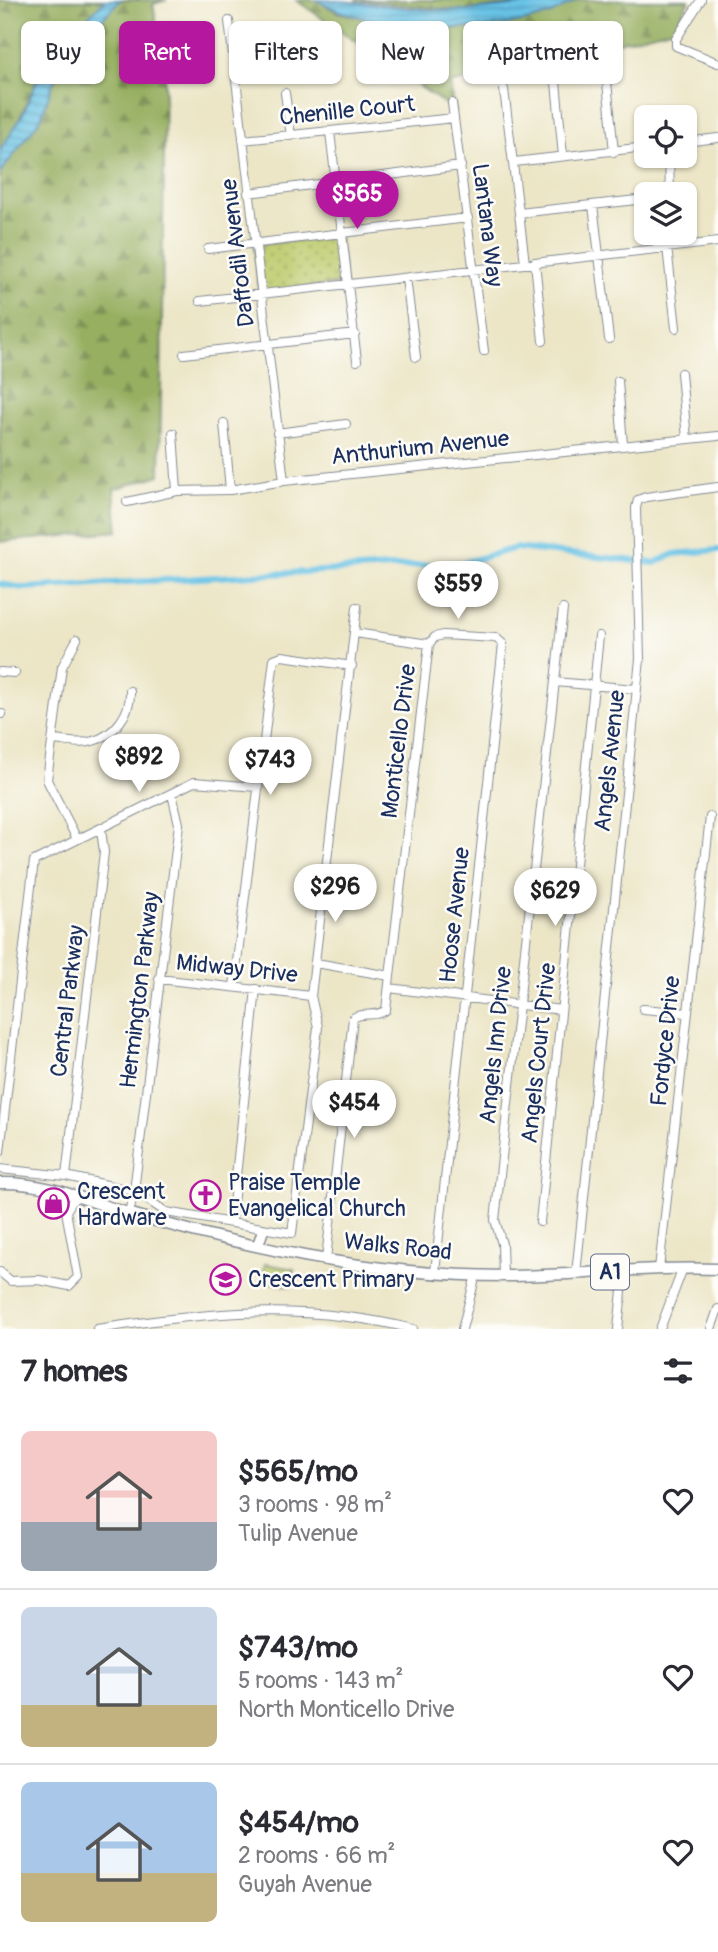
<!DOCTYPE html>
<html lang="en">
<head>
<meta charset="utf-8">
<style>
	body { margin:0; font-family:Pangolin,sans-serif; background:#f2f2f3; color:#2b2b33; height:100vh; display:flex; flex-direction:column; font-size:26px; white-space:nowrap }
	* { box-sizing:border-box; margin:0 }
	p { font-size:23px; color:#7c7c81 }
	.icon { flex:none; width:38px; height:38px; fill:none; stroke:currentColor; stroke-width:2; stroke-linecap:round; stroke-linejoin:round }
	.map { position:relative; height:1329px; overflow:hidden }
	.details { display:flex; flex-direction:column; background:#fff; flex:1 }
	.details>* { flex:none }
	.banner { position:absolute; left:21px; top:21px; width:677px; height:63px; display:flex; gap:14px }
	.controls { position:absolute; left:634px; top:105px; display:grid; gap:14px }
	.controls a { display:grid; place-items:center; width:63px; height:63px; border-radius:10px; background:#fff; box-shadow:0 2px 5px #0004; font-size:35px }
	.price { position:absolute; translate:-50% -60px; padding:0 16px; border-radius:24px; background:#fff; color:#222; font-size:23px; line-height:46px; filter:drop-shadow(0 2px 4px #0008) }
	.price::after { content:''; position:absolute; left:50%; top:42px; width:21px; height:16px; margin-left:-10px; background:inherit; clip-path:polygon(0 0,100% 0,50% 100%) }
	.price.selected { background:#b5179e; color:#fff }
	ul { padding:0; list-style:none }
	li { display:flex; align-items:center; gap:21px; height:175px; padding:0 21px }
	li+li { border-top:2px solid #e1e1e2 }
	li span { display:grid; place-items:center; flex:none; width:196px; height:140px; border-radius:10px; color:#555 }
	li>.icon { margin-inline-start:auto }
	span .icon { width:84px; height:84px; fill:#fffc; stroke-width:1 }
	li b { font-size:30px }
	h2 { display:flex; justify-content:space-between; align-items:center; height:84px; padding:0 21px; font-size:30px }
	.tag { padding:0 24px; border-radius:10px; background:#fff; box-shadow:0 2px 5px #0004; font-size:24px; line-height:63px }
	.tag.selected { background:#b5179e; color:#fff }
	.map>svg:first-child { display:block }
</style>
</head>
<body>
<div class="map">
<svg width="718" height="1329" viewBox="0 0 718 1329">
	<defs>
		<pattern id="forest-firs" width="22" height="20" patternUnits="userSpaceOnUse" patternTransform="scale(1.75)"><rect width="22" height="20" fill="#96af60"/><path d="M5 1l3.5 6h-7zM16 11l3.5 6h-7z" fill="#7a8f52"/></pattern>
		<pattern id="park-dots" width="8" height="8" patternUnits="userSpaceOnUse" patternTransform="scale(1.75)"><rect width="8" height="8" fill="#bdcb6c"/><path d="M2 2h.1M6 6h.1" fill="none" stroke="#99a55c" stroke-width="1.8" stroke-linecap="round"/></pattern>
		<pattern id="water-rules" width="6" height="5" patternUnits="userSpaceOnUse" patternTransform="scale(1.75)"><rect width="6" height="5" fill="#67c2e5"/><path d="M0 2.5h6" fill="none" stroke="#549ebd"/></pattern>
	</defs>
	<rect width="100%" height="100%" fill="#fdfcf7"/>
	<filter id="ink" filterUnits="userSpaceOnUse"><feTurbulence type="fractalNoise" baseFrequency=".0143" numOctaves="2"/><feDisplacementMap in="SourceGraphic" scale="14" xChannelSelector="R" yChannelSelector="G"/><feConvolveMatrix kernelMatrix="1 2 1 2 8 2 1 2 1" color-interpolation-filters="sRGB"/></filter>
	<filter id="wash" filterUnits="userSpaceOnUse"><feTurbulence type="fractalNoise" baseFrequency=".00686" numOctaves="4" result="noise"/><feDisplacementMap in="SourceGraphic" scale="28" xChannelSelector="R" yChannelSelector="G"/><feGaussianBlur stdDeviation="1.57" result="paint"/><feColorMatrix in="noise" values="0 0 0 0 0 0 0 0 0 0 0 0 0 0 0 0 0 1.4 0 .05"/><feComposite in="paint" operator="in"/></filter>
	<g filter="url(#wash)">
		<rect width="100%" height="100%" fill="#ece6c7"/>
		<path fill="#bdcb6c" stroke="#6c7d65" stroke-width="2" d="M 265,1264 L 294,1269 L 291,1286 L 262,1281 Z"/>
		<path fill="url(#forest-firs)" stroke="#586f5f" stroke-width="2" d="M 0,0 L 105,0 C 83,23 58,47 41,74 C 25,99 19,129 0,151 Z
			M 120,0 L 167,0 L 153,4 L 165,75 L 160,475 L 114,489 L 118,531 L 0,542 L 0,173 L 41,118 L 52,85 L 76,47 Z
			M 296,0 L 316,0 L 338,12 L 360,17 L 438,27 L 549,15 L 577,0 L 689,0 L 675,28 L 450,84 L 455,111 Z
			M 355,0 L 548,0 L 464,11 Z"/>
		<path fill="url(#park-dots)" stroke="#6c7d65" stroke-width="2" d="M 339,237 L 345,283 L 259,293 L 254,245 Z"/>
		<path fill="url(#water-rules)" stroke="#4178a2" stroke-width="2" d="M 105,0 L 120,0 L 76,47 L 52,85 L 41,118 L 0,173 L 0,151 L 23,114 L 40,74 L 78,27 Z
			M 316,0 C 365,0 415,13 465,10 C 503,9 540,0 577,0 C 568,5 558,11 548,15 C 486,36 373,32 316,0 Z"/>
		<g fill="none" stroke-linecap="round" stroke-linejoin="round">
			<path stroke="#67c2e5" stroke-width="6" d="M 0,584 L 24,588 L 462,563 L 516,548 L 654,563 L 674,554 L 718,550"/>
		</g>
	</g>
	<g filter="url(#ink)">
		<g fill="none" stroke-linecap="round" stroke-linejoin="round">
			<defs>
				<path id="minor" d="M 701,0 L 676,39 L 676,46 L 718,63
					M 229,21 L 284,481
					M 606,72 L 614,152
					M 556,82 L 563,156
					M 504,89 L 525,263
					M 285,93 L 291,136
					M 452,103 L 484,351
					M 330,132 L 357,361
					M 243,140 L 454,118
					M 684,142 L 718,138
					M 669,156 L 670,194
					M 514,162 L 646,147
					M 248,193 L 461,166
					M 593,205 L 609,339
					M 519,213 L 646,199
					M 674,233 L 676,246
					M 667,247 L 676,328
					M 208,249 L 468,218
					M 535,262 L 543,341
					M 406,278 L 416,357
					M 200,301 L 718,242
					M 184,354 L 355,334
					M 681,373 L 687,439
					M 618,381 L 623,445
					M 224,423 L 230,490
					M 173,433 L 177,491
					M 277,433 L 346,424
					M 127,502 L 177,491 L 230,490 L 284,481 L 718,436
					M 355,633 L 429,644
					M 429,644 L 435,637 L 443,635 L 496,638 L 503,644 L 435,1272
					M 0,672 L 15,673
					M 555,682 L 636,689
					M 0,714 L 2,714
					M 54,740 C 66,741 81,745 93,741 C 115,735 131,713 130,691
					M 77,839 L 47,780 L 62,667 L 77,639
					M 316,963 L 390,976
					M 159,979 L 311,996
					M 234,986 L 274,659 L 282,656 L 352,666
					M 389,988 L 561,1010
					M 643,1009 L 688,1013
					M 0,1152 L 34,861 L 194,782 L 257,787
					M 0,1169 L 66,1176 L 134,1191 L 166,1212 L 292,1233 L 318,1027 L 311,996 L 357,607
					M 66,1176 L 104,852 L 101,830
					M 129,1213 L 134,1191 L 179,824 L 172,794
					M 540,1222 L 599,636
					M 231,1223 L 256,989
					M 326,1259 L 353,1018 C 362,1011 376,1018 386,1010 L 429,644
					M 659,1269 L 710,817
					M 0,1272 L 11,1281 L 39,1280 L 69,1286 L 78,1277 L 66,1211 L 77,1194
					M 576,1274 L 640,659 L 636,508 L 638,500 L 646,497 L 718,487
					M 503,1276 L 502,1244 L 495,1220 L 563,609
					M 97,1329 C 207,1312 303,1302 413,1329
					M 462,1329 L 476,1275
					M 618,1329 L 624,1272
					M 660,1329 L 683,1268
					M 711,1329 L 718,1309"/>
				<path id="major" d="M 0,1183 C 47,1182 84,1200 128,1213 C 185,1230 246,1245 304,1256 C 369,1268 440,1276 505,1276 C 576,1276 647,1266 718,1269
					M 258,1245 L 263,1230"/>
			</defs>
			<use href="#minor" stroke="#848a92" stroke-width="10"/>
			<use href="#major" stroke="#848a92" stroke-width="13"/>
			<use href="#minor" stroke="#fff" stroke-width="8"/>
			<use href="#major" stroke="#fff" stroke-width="10"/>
		</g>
	</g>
	<defs>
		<symbol id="church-ring" viewBox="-11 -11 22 22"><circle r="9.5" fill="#fdfcf7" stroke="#b5179e" stroke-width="1.5"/><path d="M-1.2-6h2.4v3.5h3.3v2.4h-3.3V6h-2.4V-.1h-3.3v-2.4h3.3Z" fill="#b5179e"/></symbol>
		<symbol id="shop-ring" viewBox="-11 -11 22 22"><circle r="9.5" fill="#fdfcf7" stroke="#b5179e" stroke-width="1.5"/><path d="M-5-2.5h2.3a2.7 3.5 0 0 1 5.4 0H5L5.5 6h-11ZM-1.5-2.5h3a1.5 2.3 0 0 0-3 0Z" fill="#b5179e"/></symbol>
		<symbol id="school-ring" viewBox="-11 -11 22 22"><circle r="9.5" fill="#fdfcf7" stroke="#b5179e" stroke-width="1.5"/><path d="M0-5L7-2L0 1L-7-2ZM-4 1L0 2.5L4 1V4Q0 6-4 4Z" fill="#b5179e"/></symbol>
	</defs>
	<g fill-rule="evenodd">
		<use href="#church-ring" x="188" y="1178" width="35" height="35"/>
		<use href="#shop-ring" x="36" y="1186" width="35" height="35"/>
		<use href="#school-ring" x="208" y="1262" width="35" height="35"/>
	</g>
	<g text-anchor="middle" stroke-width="5" stroke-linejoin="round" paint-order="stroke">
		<rect fill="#fdfcf7" stroke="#5f6c8c" stroke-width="2" x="591" y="1254.5" width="38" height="35" rx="5"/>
		<g font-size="21" font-weight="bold" fill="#1b2f5e">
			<text x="610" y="1279">A1</text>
		</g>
		<g font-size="23" fill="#1b2f5e" stroke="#fdfcf7">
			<text transform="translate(347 110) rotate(-6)" y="8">Chenille Court</text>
			<text transform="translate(488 225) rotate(83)" y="8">Lantana Way</text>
			<text transform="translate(237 253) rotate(-97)" y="8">Daffodil Avenue</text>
			<text transform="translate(420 447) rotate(-6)" y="8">Anthurium Avenue</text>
			<text transform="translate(398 741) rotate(-83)" y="8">Monticello Drive</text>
			<text transform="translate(609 761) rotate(-84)" y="8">Angels Avenue</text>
			<text transform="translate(454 915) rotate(-84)" y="8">Hoose Avenue</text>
			<text transform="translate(237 968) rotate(6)" y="8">Midway Drive</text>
			<text transform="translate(139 990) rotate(-83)" y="8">Hermington Parkway</text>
			<text transform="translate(67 1001) rotate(-83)" y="8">Central Parkway</text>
			<text transform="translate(665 1041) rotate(-84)" y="8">Fordyce Drive</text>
			<text transform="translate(495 1045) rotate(-84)" y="8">Angels Inn Drive</text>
			<text transform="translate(538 1053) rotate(-84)" y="8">Angels Court Drive</text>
			<text transform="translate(398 1246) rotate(6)" y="8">Walks Road</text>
		</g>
		<g font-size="23" fill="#1b2f5e" stroke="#fdfcf7" text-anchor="start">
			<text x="228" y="1190">Praise Temple<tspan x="228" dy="26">Evangelical Church</tspan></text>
			<text x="77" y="1199">Crescent<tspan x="77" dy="26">Hardware</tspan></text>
			<text x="248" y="1287">Crescent Primary</text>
		</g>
	</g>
</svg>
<div class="controls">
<a><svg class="icon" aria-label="locate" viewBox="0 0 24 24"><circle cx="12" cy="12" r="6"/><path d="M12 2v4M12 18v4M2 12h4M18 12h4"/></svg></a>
<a><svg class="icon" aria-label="layers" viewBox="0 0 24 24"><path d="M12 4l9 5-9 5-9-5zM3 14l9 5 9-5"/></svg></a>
</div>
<b class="price selected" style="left:357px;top:231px">$565</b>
<b class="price" style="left:458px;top:621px">$559</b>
<b class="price" style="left:139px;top:794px">$892</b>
<b class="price" style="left:270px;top:797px">$743</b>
<b class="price" style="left:335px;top:924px">$296</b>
<b class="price" style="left:555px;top:928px">$629</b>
<b class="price" style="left:354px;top:1140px">$454</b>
<div class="banner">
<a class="tag">Buy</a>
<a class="tag selected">Rent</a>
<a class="tag">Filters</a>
<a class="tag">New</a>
<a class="tag">Apartment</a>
</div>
</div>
<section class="details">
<h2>7 homes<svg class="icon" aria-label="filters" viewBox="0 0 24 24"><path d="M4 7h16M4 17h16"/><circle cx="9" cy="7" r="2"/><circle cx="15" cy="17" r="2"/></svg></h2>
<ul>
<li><span style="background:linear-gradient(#f6c9c9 65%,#9aa5b1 0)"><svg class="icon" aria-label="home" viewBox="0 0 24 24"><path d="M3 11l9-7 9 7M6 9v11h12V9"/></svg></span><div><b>$565/mo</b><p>3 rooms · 98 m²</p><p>Tulip Avenue</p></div><svg class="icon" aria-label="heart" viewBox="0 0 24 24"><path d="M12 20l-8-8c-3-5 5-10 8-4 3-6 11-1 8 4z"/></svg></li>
<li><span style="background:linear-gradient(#c9d6e8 70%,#c2b280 0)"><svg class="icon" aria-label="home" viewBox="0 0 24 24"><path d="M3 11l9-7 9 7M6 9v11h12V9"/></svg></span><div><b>$743/mo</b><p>5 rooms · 143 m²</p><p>North Monticello Drive</p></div><svg class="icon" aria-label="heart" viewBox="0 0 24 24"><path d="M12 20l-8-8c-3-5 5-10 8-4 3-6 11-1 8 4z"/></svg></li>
<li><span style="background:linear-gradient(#a9c7e8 65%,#c2b280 0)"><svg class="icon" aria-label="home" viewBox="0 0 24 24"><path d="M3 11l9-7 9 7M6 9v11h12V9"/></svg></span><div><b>$454/mo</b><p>2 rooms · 66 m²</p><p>Guyah Avenue</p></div><svg class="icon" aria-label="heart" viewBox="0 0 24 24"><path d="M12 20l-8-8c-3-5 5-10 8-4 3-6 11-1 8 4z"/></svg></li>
</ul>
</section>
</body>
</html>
